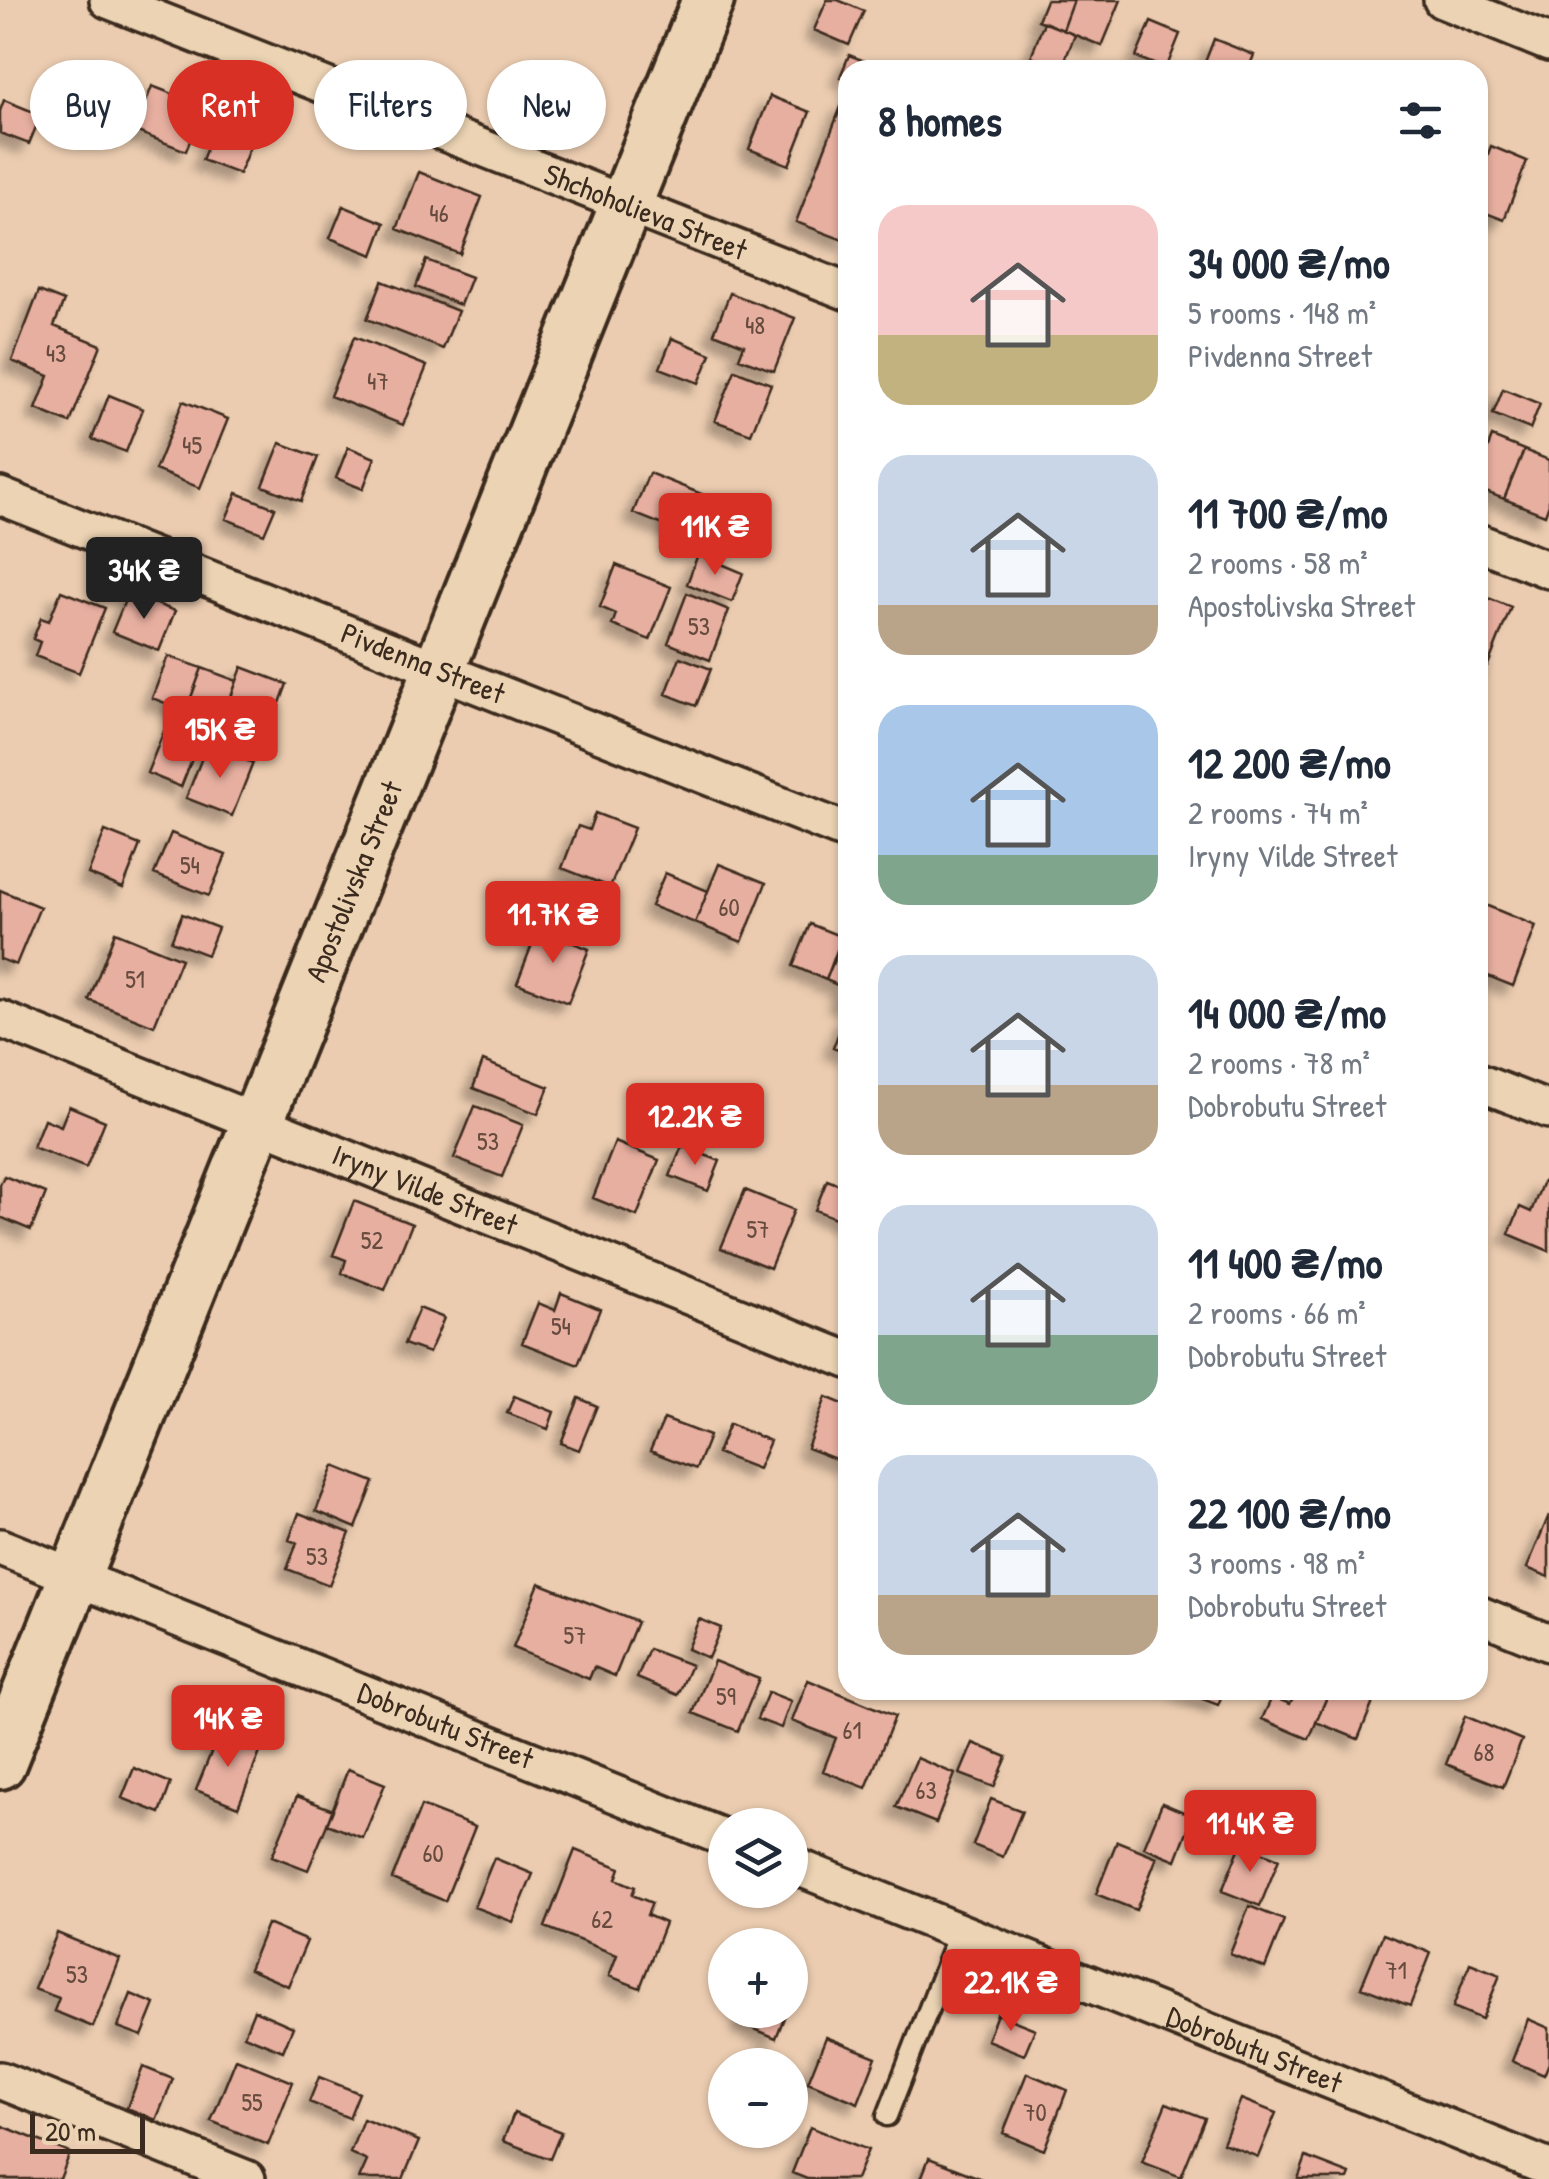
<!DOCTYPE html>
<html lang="en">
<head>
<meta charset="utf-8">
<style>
	body { margin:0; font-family:"Patrick Hand",sans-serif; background:#f6f6f7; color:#1f2937; height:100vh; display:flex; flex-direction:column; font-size:38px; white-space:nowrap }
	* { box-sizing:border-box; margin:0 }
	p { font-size:32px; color:#747a83 }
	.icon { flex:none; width:55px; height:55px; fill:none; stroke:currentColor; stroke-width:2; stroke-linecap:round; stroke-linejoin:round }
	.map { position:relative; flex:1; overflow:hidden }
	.details { position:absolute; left:838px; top:60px; width:650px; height:1640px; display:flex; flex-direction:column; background:#fff; border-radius:30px; box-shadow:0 2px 8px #0004 }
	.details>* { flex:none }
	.top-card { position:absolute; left:30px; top:60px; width:658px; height:90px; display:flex; gap:20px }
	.buttons { position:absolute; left:708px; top:1808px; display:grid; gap:20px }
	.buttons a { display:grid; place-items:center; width:100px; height:100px; border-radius:50%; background:#fff; box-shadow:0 2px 8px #0004; font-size:50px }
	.scale { position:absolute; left:30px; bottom:25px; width:115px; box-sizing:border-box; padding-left:10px; border:5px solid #3b2a1e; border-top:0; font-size:28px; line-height:35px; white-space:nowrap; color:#3b2a1e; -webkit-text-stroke:8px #ebd3b3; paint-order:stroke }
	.price { position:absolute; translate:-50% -85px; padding:0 22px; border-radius:10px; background:#d93025; color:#fff; font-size:32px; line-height:65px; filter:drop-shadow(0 2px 5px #0008) }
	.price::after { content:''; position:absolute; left:50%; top:60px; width:30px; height:22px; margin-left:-15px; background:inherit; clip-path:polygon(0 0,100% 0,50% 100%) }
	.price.on { background:#222; color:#fff }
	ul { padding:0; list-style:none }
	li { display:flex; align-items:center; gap:30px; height:250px; padding:0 40px }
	li span { display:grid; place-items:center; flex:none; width:280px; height:200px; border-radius:30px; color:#555 }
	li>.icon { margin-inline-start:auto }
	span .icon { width:120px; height:120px; fill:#fffc; stroke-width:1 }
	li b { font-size:42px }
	h2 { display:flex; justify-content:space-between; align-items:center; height:120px; padding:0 40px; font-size:42px }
	.pill { padding:0 35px; border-radius:45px; background:#fff; box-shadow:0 2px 8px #0004; font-size:35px; line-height:90px }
	.pill.on { background:#d93025; color:#fff }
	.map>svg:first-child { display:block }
</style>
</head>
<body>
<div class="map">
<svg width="1549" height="2179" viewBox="0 0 1549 2179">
	<defs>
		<filter id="shadow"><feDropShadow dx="-9" dy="9" stdDeviation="5" flood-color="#0004"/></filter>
	</defs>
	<rect width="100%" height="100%" fill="#ebccb0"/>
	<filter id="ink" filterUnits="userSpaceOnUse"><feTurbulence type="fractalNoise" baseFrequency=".01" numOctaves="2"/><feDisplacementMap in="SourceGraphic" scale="20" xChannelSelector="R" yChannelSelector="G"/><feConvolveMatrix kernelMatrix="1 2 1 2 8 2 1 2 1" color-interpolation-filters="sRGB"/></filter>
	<g filter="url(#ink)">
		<path fill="#e7afa0" stroke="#3b2a1e" stroke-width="2.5" filter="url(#shadow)" d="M 827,0 L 838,0 L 864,11 L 849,45 L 814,30 Z
			M 1046,0 L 1074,0 L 1063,30 L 1038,20 Z
			M 1074,0 L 1121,0 L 1102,46 L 1063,30 Z
			M 1044,22 L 1075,35 L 1061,70 L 1031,57 Z
			M 1151,22 L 1180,34 L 1166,69 L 1136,57 Z
			M 1214,39 L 1254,55 L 1248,70 L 1202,70 Z
			M 849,55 L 888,70 L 848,70 L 848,80 L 840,77 Z
			M 152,86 L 204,106 L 186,151 L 135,131 Z
			M 770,96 L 810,112 L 789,165 L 749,149 Z
			M 4,100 L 41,115 L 29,144 L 0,133 L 0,111 Z
			M 842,104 L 848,106 L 848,242 L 796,222 Z
			M 221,112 L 258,126 L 239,174 L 202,160 Z
			M 1491,146 L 1527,161 L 1504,220 L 1478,210 L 1478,180 Z
			M 419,172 L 482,197 L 460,254 L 397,229 Z
			M 343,206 L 385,223 L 373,255 L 330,238 Z
			M 426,260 L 471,277 L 460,305 L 416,287 Z
			M 382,281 L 458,311 L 443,349 L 367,319 Z
			M 39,291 L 64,301 L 54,326 L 101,345 L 70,423 L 36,409 L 49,376 L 12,361 Z
			M 730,293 L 795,318 L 774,371 L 739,358 L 744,345 L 714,333 Z
			M 354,337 L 427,366 L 403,425 L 330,396 Z
			M 672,338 L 711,354 L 699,383 L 660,368 Z
			M 735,370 L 771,384 L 751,434 L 715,421 Z
			M 1503,389 L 1540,404 L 1530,429 L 1493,414 Z
			M 109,395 L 143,409 L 126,452 L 92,439 Z
			M 183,401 L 228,419 L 200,488 L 155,470 Z
			M 1492,437 L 1524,450 L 1504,499 L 1478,489 L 1478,474 Z
			M 280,443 L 318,457 L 301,501 L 263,486 Z
			M 348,447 L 375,458 L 363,489 L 336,478 Z
			M 1524,450 L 1549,460 L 1549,504 L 1545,515 L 1504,499 Z
			M 649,473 L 704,495 L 688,535 L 633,513 Z
			M 237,493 L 275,508 L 264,534 L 226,519 Z
			M 698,554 L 743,573 L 732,602 L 687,584 Z
			M 616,565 L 671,587 L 650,640 L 612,625 L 616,614 L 600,607 Z
			M 61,591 L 105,608 L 79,673 L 35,656 L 40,642 L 33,639 L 41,618 L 49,621 Z
			M 128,593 L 175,611 L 159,651 L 112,632 Z
			M 687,593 L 729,610 L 710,660 L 668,643 Z
			M 1478,594 L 1511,607 L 1488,665 L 1478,661 Z
			M 168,656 L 202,668 L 186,711 L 152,698 Z
			M 680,657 L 711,669 L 696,706 L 666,694 Z
			M 242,667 L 287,684 L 268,736 L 223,719 Z
			M 202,668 L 237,681 L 220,724 L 186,711 Z
			M 164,731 L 198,744 L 181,787 L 147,773 Z
			M 207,745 L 253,763 L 232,816 L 186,798 Z
			M 595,813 L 634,828 L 610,887 L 562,868 L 578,826 L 589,830 Z
			M 105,831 L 140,845 L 123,888 L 88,874 Z
			M 171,833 L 226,855 L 209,896 L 154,874 Z
			M 719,864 L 766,883 L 742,942 L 695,923 Z
			M 665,873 L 708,891 L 695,923 L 651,906 Z
			M 0,890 L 40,907 L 16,965 L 0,959 Z
			M 1478,902 L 1536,926 L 1513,986 L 1478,972 Z
			M 182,914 L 218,928 L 207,955 L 171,941 Z
			M 810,924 L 842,937 L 826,980 L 793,966 Z
			M 848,925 L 848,1005 L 837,1001 L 842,987 L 826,980 Z
			M 538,929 L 589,949 L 568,1003 L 517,983 Z
			M 115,932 L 181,959 L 154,1026 L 89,1000 Z
			M 845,1016 L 848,1017 L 848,1054 L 833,1048 Z
			M 483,1061 L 549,1087 L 538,1114 L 473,1088 Z
			M 69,1106 L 105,1121 L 86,1168 L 33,1147 L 44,1119 L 61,1126 Z
			M 475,1106 L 523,1125 L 502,1177 L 454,1158 Z
			M 615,1142 L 659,1160 L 637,1216 L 593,1198 Z
			M 682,1146 L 720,1161 L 708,1191 L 670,1176 Z
			M 4,1176 L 46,1193 L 31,1230 L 0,1217 L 0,1185 Z
			M 827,1180 L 848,1188 L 848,1223 L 815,1210 Z
			M 1543,1181 L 1549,1183 L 1549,1251 L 1509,1234 L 1520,1207 L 1531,1212 Z
			M 745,1190 L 794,1210 L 770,1268 L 721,1248 Z
			M 354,1201 L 412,1224 L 385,1290 L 342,1273 L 346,1260 L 333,1255 Z
			M 561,1293 L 600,1309 L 578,1365 L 522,1343 L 538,1303 L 555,1310 Z
			M 419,1308 L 444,1318 L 429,1353 L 404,1344 Z
			M 514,1396 L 554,1412 L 548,1429 L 507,1413 Z
			M 826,1397 L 848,1406 L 848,1464 L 807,1448 Z
			M 579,1398 L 597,1406 L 579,1450 L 561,1443 Z
			M 664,1419 L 709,1436 L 696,1469 L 650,1451 Z
			M 729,1424 L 770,1441 L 758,1469 L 717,1453 Z
			M 334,1466 L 374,1482 L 356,1528 L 316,1511 Z
			M 299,1513 L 350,1533 L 329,1585 L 287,1569 L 297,1543 L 289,1540 Z
			M 1549,1515 L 1549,1577 L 1527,1568 Z
			M 539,1583 L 637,1622 L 615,1676 L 594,1667 L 589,1679 L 513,1648 Z
			M 699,1619 L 721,1628 L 708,1658 L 687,1649 Z
			M 649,1649 L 691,1665 L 678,1695 L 637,1678 Z
			M 714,1661 L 759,1679 L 738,1731 L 693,1713 Z
			M 808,1680 L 895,1716 L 866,1788 L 823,1771 L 836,1738 L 792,1721 Z
			M 1179,1690 L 1224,1690 L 1218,1705 Z
			M 1296,1690 L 1309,1690 L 1327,1697 L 1309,1739 L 1262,1719 L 1272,1697 L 1290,1704 Z
			M 1330,1690 L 1350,1690 L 1374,1700 L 1358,1739 L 1316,1722 Z
			M 768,1692 L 791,1701 L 781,1728 L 757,1719 Z
			M 1465,1716 L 1522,1740 L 1503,1787 L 1446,1764 Z
			M 219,1733 L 261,1750 L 238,1807 L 196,1790 Z
			M 973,1743 L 1007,1757 L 994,1787 L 960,1774 Z
			M 917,1758 L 955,1774 L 936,1823 L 896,1807 Z
			M 134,1768 L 171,1783 L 160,1813 L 122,1798 Z
			M 348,1769 L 385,1784 L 363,1838 L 327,1824 Z
			M 297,1796 L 333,1810 L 308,1870 L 272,1856 Z
			M 991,1799 L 1022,1811 L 1003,1857 L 973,1845 Z
			M 1162,1803 L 1193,1816 L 1176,1860 L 1144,1847 Z
			M 421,1806 L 475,1827 L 445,1901 L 392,1879 Z
			M 1117,1841 L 1157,1857 L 1136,1910 L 1096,1894 Z
			M 1241,1844 L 1279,1859 L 1260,1906 L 1222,1891 Z
			M 575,1850 L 620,1868 L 616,1879 L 635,1887 L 632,1895 L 652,1903 L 647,1915 L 665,1923 L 640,1988 L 609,1976 L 617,1955 L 545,1927 Z
			M 494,1858 L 533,1874 L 513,1922 L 474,1907 Z
			M 1249,1906 L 1284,1920 L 1265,1968 L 1230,1954 Z
			M 267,1924 L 307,1941 L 288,1986 L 249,1969 Z
			M 57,1933 L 120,1959 L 93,2027 L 54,2011 L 59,1998 L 34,1989 Z
			M 1383,1934 L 1431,1953 L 1410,2006 L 1361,1987 Z
			M 1470,1963 L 1500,1975 L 1482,2019 L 1453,2007 Z
			M 131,1994 L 155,2004 L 142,2036 L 118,2027 Z
			M 254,2010 L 293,2027 L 283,2051 L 244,2035 Z
			M 745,2010 L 787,2010 L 776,2038 L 740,2023 Z
			M 997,2014 L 1035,2029 L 1024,2055 L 987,2040 Z
			M 1528,2019 L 1549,2028 L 1549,2063 L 1544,2075 L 1512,2061 Z
			M 826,2037 L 876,2057 L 858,2103 L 808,2082 Z
			M 236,2059 L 293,2082 L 268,2145 L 211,2121 Z
			M 143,2067 L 173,2079 L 156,2120 L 127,2108 Z
			M 1027,2073 L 1067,2090 L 1044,2150 L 1003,2133 Z
			M 319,2077 L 359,2093 L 349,2118 L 309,2102 Z
			M 1241,2099 L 1276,2113 L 1258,2157 L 1223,2143 Z
			M 1166,2103 L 1205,2118 L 1181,2177 L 1142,2162 Z
			M 514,2113 L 561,2132 L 550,2159 L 503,2141 Z
			M 363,2119 L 419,2141 L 403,2179 L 359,2179 L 367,2161 L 350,2153 Z
			M 0,2125 L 70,2153 L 60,2179 L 0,2179 Z
			M 810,2127 L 868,2150 L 856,2179 L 807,2179 L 792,2173 Z
			M 1306,2157 L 1350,2174 L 1348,2179 L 1298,2179 Z
			M 929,2158 L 982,2179 L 921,2179 Z"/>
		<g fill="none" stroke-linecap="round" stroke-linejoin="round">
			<defs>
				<path id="lane" d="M 887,2116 L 959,1931"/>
				<g id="street">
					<path id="s1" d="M 108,0 L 848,292"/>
					<path d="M 1442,0 L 1549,43"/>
					<path id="s2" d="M 0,496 L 848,832"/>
					<path d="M 1478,542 L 1549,570"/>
					<path id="s3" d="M 0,1019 L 848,1360"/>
					<path d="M 1478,1082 L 1549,1110"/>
					<path id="s4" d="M 0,1547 L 725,1838"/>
					<path d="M 1478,1614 L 1549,1643"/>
					<path id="s5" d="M 790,1864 L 1549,2168"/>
					<path d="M 0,2080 L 247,2179"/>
				</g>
				<g id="secondary">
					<path id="s6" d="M 0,1763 L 708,0"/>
				</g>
			</defs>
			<use href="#lane" stroke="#3b2a1e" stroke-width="25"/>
			<use href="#street" stroke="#3b2a1e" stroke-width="42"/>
			<use href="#secondary" stroke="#3b2a1e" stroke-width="58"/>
			<use href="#lane" stroke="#ebd3b3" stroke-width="18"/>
			<use href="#street" stroke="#ebd3b3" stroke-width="35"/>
			<use href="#secondary" stroke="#ebd3b3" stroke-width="50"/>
		</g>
	</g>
	<g text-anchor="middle" stroke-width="9" stroke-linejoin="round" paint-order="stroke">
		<g font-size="25" fill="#664b3e">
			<text x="439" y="222">46</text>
			<text x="755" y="334">48</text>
			<text x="56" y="362">43</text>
			<text x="378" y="390">47</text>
			<text x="192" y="454">45</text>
			<text x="699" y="635">53</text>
			<text x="190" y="874">54</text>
			<text x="729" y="916">60</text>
			<text x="135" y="988">51</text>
			<text x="488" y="1150">53</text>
			<text x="758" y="1238">57</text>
			<text x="372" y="1249">52</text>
			<text x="561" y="1335">54</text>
			<text x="317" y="1565">53</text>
			<text x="575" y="1644">57</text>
			<text x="726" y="1705">59</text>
			<text x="852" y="1739">61</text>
			<text x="1484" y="1761">68</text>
			<text x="926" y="1799">63</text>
			<text x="433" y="1862">60</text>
			<text x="602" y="1928">62</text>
			<text x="1396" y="1979">71</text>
			<text x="77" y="1983">53</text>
			<text x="252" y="2111">55</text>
			<text x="1035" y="2121">70</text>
		</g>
		<g font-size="30" fill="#3b2a1e" stroke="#ebd3b3">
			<text dy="10" stroke="none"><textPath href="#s1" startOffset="578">Shchoholieva Street</textPath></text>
			<text dy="10" stroke="none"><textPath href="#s2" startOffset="455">Pivdenna Street</textPath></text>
			<text dy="10" stroke="none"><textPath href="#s6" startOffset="950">Apostolivska Street</textPath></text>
			<text dy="10" stroke="none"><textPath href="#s3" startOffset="458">Iryny Vilde Street</textPath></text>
			<text dy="10" stroke="none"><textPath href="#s4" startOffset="480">Dobrobutu Street</textPath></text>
			<text dy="10" stroke="none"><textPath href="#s5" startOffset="500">Dobrobutu Street</textPath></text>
		</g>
	</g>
</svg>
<div class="buttons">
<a><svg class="icon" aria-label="layers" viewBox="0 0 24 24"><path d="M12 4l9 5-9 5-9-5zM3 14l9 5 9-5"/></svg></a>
<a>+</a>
<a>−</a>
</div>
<div class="scale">20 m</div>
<b class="price" style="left:715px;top:578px">11K ₴</b>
<b class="price on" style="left:144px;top:622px">34K ₴</b>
<b class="price" style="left:220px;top:781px">15K ₴</b>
<b class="price" style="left:553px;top:966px">11.7K ₴</b>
<b class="price" style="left:695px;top:1168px">12.2K ₴</b>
<b class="price" style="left:228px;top:1770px">14K ₴</b>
<b class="price" style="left:1250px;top:1875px">11.4K ₴</b>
<b class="price" style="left:1011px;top:2034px">22.1K ₴</b>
<div class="top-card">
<a class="pill">Buy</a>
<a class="pill on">Rent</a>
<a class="pill">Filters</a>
<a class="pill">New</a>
</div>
<section class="details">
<h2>8 homes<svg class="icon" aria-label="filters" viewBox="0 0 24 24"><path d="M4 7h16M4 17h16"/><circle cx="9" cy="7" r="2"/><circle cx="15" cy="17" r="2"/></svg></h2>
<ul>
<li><span style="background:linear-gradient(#f6c9c9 65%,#c2b280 0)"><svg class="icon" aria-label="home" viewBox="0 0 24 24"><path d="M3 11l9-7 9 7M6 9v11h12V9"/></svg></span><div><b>34 000 ₴/mo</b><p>5 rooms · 148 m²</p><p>Pivdenna Street</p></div></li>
<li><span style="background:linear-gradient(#c9d6e8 75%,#b9a48a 0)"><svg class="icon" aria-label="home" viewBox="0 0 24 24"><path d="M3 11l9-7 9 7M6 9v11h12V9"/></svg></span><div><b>11 700 ₴/mo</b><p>2 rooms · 58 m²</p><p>Apostolivska Street</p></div></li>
<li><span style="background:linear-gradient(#a9c7e8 75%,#7fa58c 0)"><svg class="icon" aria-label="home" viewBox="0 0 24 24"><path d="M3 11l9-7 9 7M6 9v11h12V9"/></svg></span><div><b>12 200 ₴/mo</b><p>2 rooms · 74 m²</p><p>Iryny Vilde Street</p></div></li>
<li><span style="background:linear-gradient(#c9d6e8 65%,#b9a48a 0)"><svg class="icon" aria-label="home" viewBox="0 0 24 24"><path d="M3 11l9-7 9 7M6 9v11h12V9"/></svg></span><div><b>14 000 ₴/mo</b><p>2 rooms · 78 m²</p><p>Dobrobutu Street</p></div></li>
<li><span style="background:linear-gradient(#c9d6e8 65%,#7fa58c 0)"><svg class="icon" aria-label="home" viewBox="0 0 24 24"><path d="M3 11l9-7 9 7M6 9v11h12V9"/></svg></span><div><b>11 400 ₴/mo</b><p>2 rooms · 66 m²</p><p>Dobrobutu Street</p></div></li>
<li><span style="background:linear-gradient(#c9d6e8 70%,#b9a48a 0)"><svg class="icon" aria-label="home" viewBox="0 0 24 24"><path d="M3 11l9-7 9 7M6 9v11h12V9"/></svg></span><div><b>22 100 ₴/mo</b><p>3 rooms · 98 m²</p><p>Dobrobutu Street</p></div></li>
</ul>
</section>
</div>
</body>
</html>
